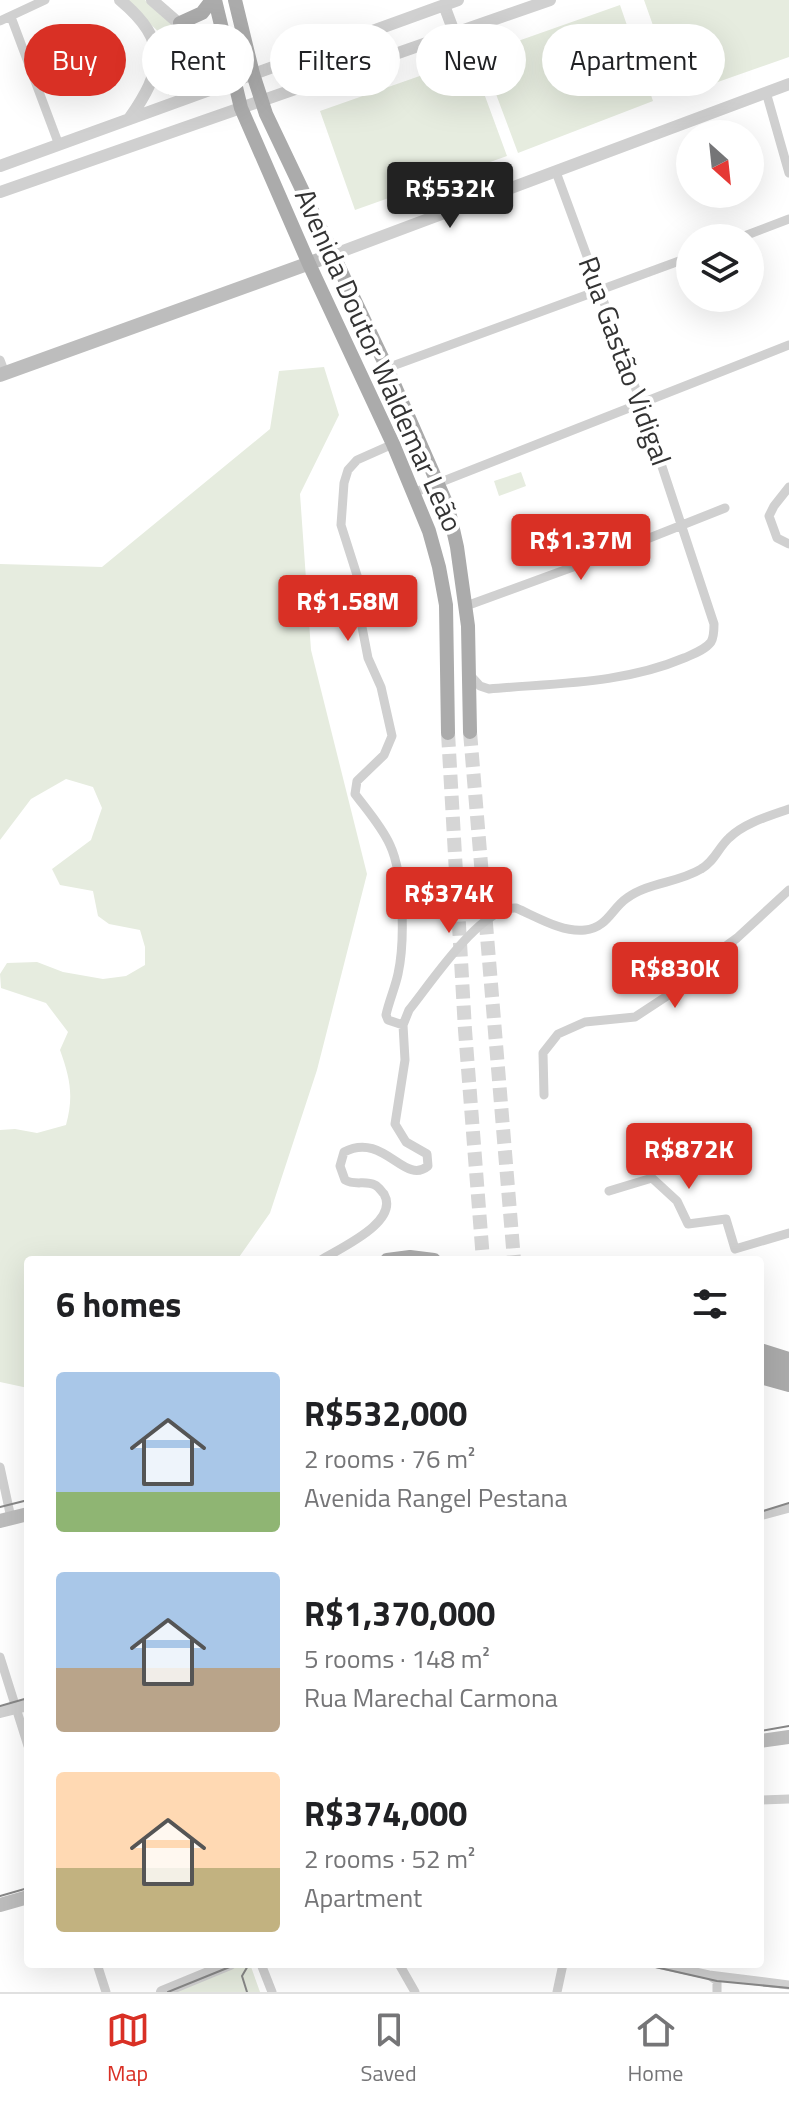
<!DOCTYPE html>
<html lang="en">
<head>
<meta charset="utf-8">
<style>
	body { margin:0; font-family:"Titillium Web",sans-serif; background:#f2f2f2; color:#202124; height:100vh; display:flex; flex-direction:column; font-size:30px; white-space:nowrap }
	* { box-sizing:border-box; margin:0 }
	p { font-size:26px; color:#757577 }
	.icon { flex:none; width:44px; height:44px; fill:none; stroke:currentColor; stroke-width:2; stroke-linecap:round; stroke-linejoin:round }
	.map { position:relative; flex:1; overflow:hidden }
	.sheet { position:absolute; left:24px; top:1256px; width:740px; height:712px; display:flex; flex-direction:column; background:#fff; border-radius:8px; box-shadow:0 8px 32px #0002 }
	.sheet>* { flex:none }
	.banner { position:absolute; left:24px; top:24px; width:742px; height:72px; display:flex; gap:16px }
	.needle { width:52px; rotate:153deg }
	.controls { position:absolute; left:676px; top:120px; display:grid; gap:16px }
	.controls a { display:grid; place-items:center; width:88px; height:88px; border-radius:50%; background:#fff; box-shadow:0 8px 32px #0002; font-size:40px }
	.price { position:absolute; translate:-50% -68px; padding:0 18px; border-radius:8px; background:#d93025; color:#fff; font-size:26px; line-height:52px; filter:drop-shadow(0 2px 4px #0008) }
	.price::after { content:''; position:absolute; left:50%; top:48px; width:24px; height:18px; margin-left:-12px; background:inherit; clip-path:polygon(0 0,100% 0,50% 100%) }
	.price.on { background:#222; color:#fff }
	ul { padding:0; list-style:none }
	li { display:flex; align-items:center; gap:24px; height:200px; padding:0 32px }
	li span { display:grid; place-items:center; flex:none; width:224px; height:160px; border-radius:8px; color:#555 }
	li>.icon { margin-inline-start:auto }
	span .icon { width:96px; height:96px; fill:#fffc; stroke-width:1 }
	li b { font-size:34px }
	h2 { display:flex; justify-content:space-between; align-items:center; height:96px; padding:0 32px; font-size:34px }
	.pill { padding:0 28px; border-radius:36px; background:#fff; box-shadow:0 8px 32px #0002; font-size:28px; line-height:72px }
	.pill.on { background:#d93025; color:#fff }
	.tabs { display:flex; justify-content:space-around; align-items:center; height:112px; border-top:2px solid #e0e0e0; background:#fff; font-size:22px; color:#757577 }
	.tabs a { display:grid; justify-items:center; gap:4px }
	.tabs .on { color:#d93025 }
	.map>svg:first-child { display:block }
</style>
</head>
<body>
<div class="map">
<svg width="789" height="1992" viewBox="0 0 789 1992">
	<rect width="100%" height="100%" fill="#fff"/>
	<path fill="#e6ecdf" d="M 125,0 L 145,0 L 221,66 L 220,74 L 168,95 L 163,36 Z
		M 644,0 L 789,0 L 789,57 L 678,96 Z
		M 620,5 L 653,101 L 518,153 L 481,54 Z
		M 471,58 L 507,156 L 355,210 L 320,111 Z
		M 324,367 L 339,415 L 300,494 L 311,650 L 367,874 L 317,1070 L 270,1213 L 237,1260 L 28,1260 L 28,1388 L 0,1382 L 0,1130 L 15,1129 L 37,1133 L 66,1125 C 74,1096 70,1078 60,1050 L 68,1032 L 46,1003 L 1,988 L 0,974 L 7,963 L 37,962 L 63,972 L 103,979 L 126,976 L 145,965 L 145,947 L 140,930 L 109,924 L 98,916 L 93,891 L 60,885 L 52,869 L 91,840 L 102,808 L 93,787 L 66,779 L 31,799 L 0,840 L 0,564 L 102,567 L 270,429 L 279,371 Z
		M 521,472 L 526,486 L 499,496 L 494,481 Z
		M 242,1964 L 250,1964 L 260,1992 L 170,1992 Z"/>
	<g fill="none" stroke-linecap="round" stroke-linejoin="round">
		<path stroke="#d6d6d6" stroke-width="14" stroke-dasharray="14 7" stroke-linecap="butt" d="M 470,732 L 514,1260
			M 448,733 L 465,1030 L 483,1260"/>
		<path stroke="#d0d0d0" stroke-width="9" d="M 11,17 L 59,145
			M 0,21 L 45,0
			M 766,92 L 789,173
			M 739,238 L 789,219
			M 0,360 L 5,373
			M 387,368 L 690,257
			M 393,444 L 357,460 L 348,470 L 344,483 L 341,525 L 362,591 L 362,627 L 368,658 L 381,687 L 392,736 L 384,755 L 357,781 L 355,794 C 367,810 382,827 390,845 C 404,875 405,942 398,974 C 395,988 389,1001 386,1015 L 388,1020 L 403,1025
			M 789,487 L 774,506 L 769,516 L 777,538 L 789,544
			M 413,493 L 789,345
			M 466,606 L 614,552 L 725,508
			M 470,675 L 480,686 L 489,689 C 555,683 623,684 684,658 C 693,654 705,650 711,642 C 714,637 714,630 714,624 L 641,403 L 556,172
			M 544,1095 L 543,1053 L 558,1034 L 585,1022 L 635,1017 L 667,996 L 704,962 L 737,938 L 789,890
			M 609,1191 L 652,1178 L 677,1201 L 688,1224 L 726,1219 L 735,1249 L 789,1233
			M 321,1260 C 340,1248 400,1222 384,1194 C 381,1191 379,1187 375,1185 C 365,1180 355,1186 345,1180 L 340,1166 L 344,1152 C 384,1131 404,1186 428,1166 L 427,1154 L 406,1142 L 395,1124 L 405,1060 L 403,1025 L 409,1010 C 431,983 481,906 516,908 C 537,917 563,933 585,930 C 607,928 612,908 627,898 C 649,882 678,883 701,869 C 715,861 718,848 729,838 C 744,823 769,816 789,809
			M 0,1467 L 11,1518
			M 760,1516 L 789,1508
			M 0,1657 L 28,1746
			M 760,1800 L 789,1799
			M 97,1964 L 106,1992
			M 261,1964 L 272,1992
			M 399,1964 L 415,1992
			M 658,1964 L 709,1975 L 789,1985
			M 709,1975 L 717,1981 L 717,1992
			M 557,1992 L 563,1964"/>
		<path stroke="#d0d0d0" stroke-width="12" d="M 120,0 C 170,42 163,70 129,119
			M 152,0 L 230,68
			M 444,5 L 454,32
			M 0,166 L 458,0
			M 0,192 L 550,0
			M 332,255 L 789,84
			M 0,1712 L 28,1705
			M 162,1992 L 230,1964"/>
		<path stroke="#bdbdbd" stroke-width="14" d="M 0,375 L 332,255
			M 0,1521 L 28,1514
			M 760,1741 L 789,1737
			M 0,1905 L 28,1897"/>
		<path stroke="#ababab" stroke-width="14" d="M 215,0 L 241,108 L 309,264 L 393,444 L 429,531 L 439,567 L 446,605 L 448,733
			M 235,0 L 253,74 L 266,114 L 387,368 L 448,507 L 457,547 L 468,626 L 470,732
			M 180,23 L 202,13 L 212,0
			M 213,89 L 225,78 L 230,68
			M 387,1260 L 410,1257 L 434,1260
			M 760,1350 L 789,1359
			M 760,1363 L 789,1372
			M 760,1377 L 789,1385"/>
		<path stroke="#888" stroke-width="2" d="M 0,1507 L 28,1500
			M 760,1512 L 789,1503
			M 0,1706 L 28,1698
			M 760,1731 L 789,1726
			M 0,1896 L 28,1888
			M 642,1964 L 717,1981 L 789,1988
			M 168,1992 L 237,1964
			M 247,1992 L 242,1976 L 249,1964"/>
	</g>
	<g text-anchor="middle" stroke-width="8" stroke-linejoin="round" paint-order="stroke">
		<g font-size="28" fill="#333" stroke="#fff">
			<text transform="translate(379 360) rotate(66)" y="10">Avenida Doutor Waldemar Leão</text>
			<text transform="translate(625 361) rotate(70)" y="10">Rua Gastão Vidigal</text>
		</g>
	</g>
</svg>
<div class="controls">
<a><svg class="needle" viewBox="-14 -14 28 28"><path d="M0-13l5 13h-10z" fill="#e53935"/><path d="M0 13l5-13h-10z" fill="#757577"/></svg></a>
<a><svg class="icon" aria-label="layers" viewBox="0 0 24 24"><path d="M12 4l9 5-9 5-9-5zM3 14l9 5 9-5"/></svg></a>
</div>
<b class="price on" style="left:450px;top:230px">R$532K</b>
<b class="price" style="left:581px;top:582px">R$1.37M</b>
<b class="price" style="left:348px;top:643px">R$1.58M</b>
<b class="price" style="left:449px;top:935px">R$374K</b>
<b class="price" style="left:675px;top:1010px">R$830K</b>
<b class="price" style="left:689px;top:1191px">R$872K</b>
<div class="banner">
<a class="pill on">Buy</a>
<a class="pill">Rent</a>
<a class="pill">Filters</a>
<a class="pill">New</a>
<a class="pill">Apartment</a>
</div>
<section class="sheet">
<h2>6 homes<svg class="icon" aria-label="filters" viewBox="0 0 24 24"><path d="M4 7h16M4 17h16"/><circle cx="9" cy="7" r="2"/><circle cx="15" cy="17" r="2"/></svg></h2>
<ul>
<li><span style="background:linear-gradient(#a9c7e8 75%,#8fb573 0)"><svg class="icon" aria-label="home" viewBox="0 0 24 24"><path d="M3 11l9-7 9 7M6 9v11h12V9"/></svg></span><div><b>R$532,000</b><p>2 rooms · 76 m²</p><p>Avenida Rangel Pestana</p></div></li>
<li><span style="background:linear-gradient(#a9c7e8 60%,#b9a48a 0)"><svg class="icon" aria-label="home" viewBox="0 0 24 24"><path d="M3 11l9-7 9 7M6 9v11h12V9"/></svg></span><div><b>R$1,370,000</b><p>5 rooms · 148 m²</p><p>Rua Marechal Carmona</p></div></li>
<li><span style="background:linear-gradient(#ffd9b3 60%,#c2b280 0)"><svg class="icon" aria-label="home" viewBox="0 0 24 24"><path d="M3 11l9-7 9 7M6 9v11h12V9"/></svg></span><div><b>R$374,000</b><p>2 rooms · 52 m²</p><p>Apartment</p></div></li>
</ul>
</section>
</div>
<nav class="tabs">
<a class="on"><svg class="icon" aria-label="map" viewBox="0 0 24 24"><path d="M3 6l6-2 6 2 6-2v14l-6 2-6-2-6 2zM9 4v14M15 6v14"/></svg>Map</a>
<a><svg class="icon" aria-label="saved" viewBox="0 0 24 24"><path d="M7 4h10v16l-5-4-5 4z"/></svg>Saved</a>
<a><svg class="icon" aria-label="home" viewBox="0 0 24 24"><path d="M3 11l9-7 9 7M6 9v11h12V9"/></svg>Home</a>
</nav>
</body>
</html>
